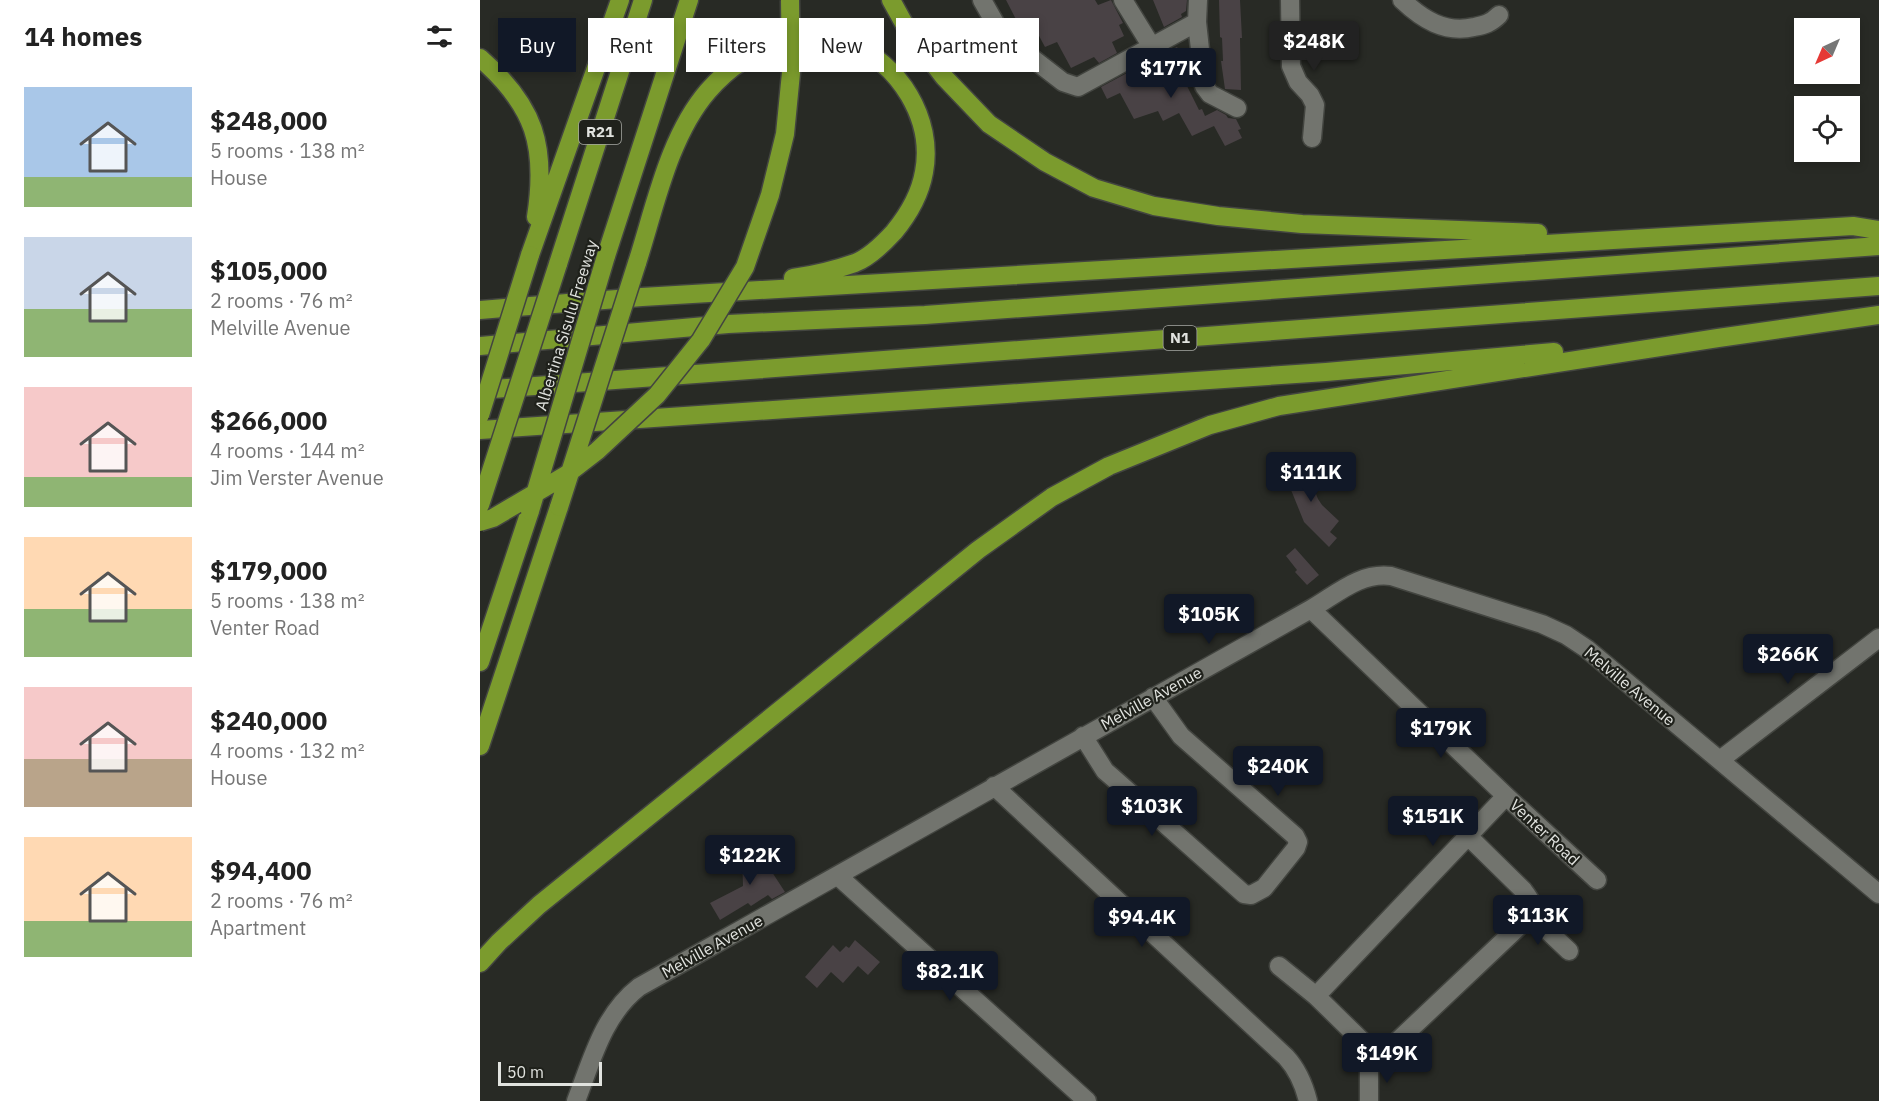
<!DOCTYPE html>
<html lang="en">
<head>
<meta charset="utf-8">
<style>
	body { margin:0; font-family:"IBM Plex Sans",sans-serif; background:#f6f6f6; color:#222; height:100vh; display:flex; flex-direction:column; font-size:22px; white-space:nowrap }
	* { box-sizing:border-box; margin:0 }
	p { font-size:20px; color:#767676 }
	.icon { flex:none; width:33px; height:33px; fill:none; stroke:currentColor; stroke-width:2; stroke-linecap:round; stroke-linejoin:round }
	.map { position:relative; flex:1; overflow:hidden }
	.sheet { display:flex; flex-direction:column; background:#fff; width:480px }
	.sheet>* { flex:none }
	.guide { position:absolute; left:18px; top:18px; width:570px; height:54px; display:flex; gap:12px }
	.needle { width:39px; rotate:224deg }
	.fabs { position:absolute; left:1314px; top:18px; display:grid; gap:12px }
	.fabs a { display:grid; place-items:center; width:66px; height:66px; border-radius:0px; background:#fff; box-shadow:0 3px 9px #0003; font-size:30px }
	.scale { position:absolute; left:18px; bottom:15px; width:104px; box-sizing:border-box; padding-left:6px; border:3px solid #e1e3df; border-top:0; font-size:16px; line-height:21px; white-space:nowrap; color:#e1e3df; -webkit-text-stroke:4px #1f211b; paint-order:stroke }
	.price { position:absolute; translate:-50% -51px; padding:0 14px; border-radius:6px; background:#111827; color:#fff; font-size:20px; line-height:39px; filter:drop-shadow(0 2px 3px #0008) }
	.price::after { content:''; position:absolute; left:50%; top:36px; width:18px; height:14px; margin-left:-9px; background:inherit; clip-path:polygon(0 0,100% 0,50% 100%) }
	.price.active { background:#222; color:#fff }
	ul { padding:0; list-style:none }
	li { display:flex; align-items:center; gap:18px; height:150px; padding:0 24px }
	li span { display:grid; place-items:center; flex:none; width:168px; height:120px; border-radius:0px; color:#555 }
	li>.icon { margin-inline-start:auto }
	span .icon { width:72px; height:72px; fill:#fffc; stroke-width:1 }
	li b { font-size:26px }
	h2 { display:flex; justify-content:space-between; align-items:center; height:72px; padding:0 24px; font-size:26px }
	.tag { padding:0 21px; border-radius:0px; background:#fff; box-shadow:0 3px 9px #0003; font-size:21px; line-height:54px }
	.tag.active { background:#111827; color:#fff }
	main { display:flex; flex:1; min-height:0 }
	.map>svg:first-child { display:block }
</style>
</head>
<body>
<main>
<section class="sheet">
<h2>14 homes<svg class="icon" aria-label="filters" viewBox="0 0 24 24"><path d="M4 7h16M4 17h16"/><circle cx="9" cy="7" r="2"/><circle cx="15" cy="17" r="2"/></svg></h2>
<ul>
<li><span style="background:linear-gradient(#a9c7e8 75%,#8fb573 0)"><svg class="icon" aria-label="home" viewBox="0 0 24 24"><path d="M3 11l9-7 9 7M6 9v11h12V9"/></svg></span><div><b>$248,000</b><p>5 rooms · 138 m²</p><p>House</p></div></li>
<li><span style="background:linear-gradient(#c9d6e8 60%,#8fb573 0)"><svg class="icon" aria-label="home" viewBox="0 0 24 24"><path d="M3 11l9-7 9 7M6 9v11h12V9"/></svg></span><div><b>$105,000</b><p>2 rooms · 76 m²</p><p>Melville Avenue</p></div></li>
<li><span style="background:linear-gradient(#f6c9c9 75%,#8fb573 0)"><svg class="icon" aria-label="home" viewBox="0 0 24 24"><path d="M3 11l9-7 9 7M6 9v11h12V9"/></svg></span><div><b>$266,000</b><p>4 rooms · 144 m²</p><p>Jim Verster Avenue</p></div></li>
<li><span style="background:linear-gradient(#ffd9b3 60%,#8fb573 0)"><svg class="icon" aria-label="home" viewBox="0 0 24 24"><path d="M3 11l9-7 9 7M6 9v11h12V9"/></svg></span><div><b>$179,000</b><p>5 rooms · 138 m²</p><p>Venter Road</p></div></li>
<li><span style="background:linear-gradient(#f6c9c9 60%,#b9a48a 0)"><svg class="icon" aria-label="home" viewBox="0 0 24 24"><path d="M3 11l9-7 9 7M6 9v11h12V9"/></svg></span><div><b>$240,000</b><p>4 rooms · 132 m²</p><p>House</p></div></li>
<li><span style="background:linear-gradient(#ffd9b3 70%,#8fb573 0)"><svg class="icon" aria-label="home" viewBox="0 0 24 24"><path d="M3 11l9-7 9 7M6 9v11h12V9"/></svg></span><div><b>$94,400</b><p>2 rooms · 76 m²</p><p>Apartment</p></div></li>
</ul>
</section>
<div class="map">
<svg width="1399" height="1101" viewBox="0 0 1399 1101">
	<rect width="100%" height="100%" fill="#282a25"/>
	<path fill="#494245" d="M 526,0 L 615,0 L 618,5 L 631,0 L 643,23 L 639,25 L 644,36 L 632,42 L 637,53 L 619,63 L 614,57 L 591,68 L 577,42 L 565,47 L 551,21 L 540,27 Z
		M 673,0 L 707,0 L 706,11 L 701,14 L 702,17 L 684,27 Z
		M 739,0 L 760,0 L 762,38 L 760,38 L 761,90 L 745,89 L 741,61 L 743,61 L 742,38 L 740,37 Z
		M 697,47 L 702,56 L 705,55 L 710,66 L 708,68 L 710,71 L 706,73 L 711,84 L 707,86 L 719,110 L 722,109 L 725,116 L 737,110 L 746,115 L 748,118 L 756,119 L 761,129 L 758,130 L 762,138 L 745,146 L 734,126 L 712,136 L 699,113 L 683,121 L 678,111 L 654,119 L 640,93 L 627,99 L 621,87 L 647,73 L 648,75 L 660,68 L 668,83 L 689,75 L 680,55 Z
		M 821,455 L 838,499 L 842,505 L 859,521 L 850,532 L 857,538 L 849,547 L 824,522 L 805,475 L 815,470 L 811,460 Z
		M 815,548 L 839,575 L 827,585 L 815,572 L 817,570 L 806,556 Z
		M 262,853 L 287,854 L 290,869 L 305,892 L 292,899 L 288,895 L 271,906 L 268,903 L 240,920 L 230,903 L 263,886 Z
		M 375,940 L 400,962 L 388,975 L 378,966 L 363,983 L 351,972 L 337,988 L 325,977 L 353,945 L 360,952 L 366,946 L 369,948 Z"/>
	<g fill="none" stroke-linecap="round" stroke-linejoin="round">
		<defs>
			<path id="minor" d="M 502,0 L 519,30 L 525,37 L 583,82 L 598,87 L 717,22
				M 643,0 L 672,47
				M 718,0 L 717,22 L 724,86 L 730,94 L 757,108
				M 810,0 L 811,66 L 818,82 L 830,95 L 835,105 L 832,138
				M 922,0 C 942,19 965,34 994,27 C 1005,25 1011,23 1019,15
				M 831,609 L 1026,796 L 1117,880
				M 603,736 L 625,771 L 632,777 L 764,894 L 771,895 L 784,888 L 816,848 L 818,842 L 815,836 L 701,736 L 673,697
				M 1240,760 L 1399,638
				M 514,786 L 806,1057 C 817,1069 824,1085 828,1101
				M 988,836 L 1026,796
				M 358,876 L 607,1101
				M 1051,915 L 1089,951
				M 799,966 L 836,996 L 884,1043 L 887,1051 L 889,1068 L 1051,915 C 1055,905 1049,898 1043,890 L 988,836 L 836,996
				M 96,1101 C 112,1060 123,1015 159,987 L 831,609 C 857,594 880,572 911,576 L 1062,624 L 1086,635 L 1107,649 L 1399,894
				M 889,1101 L 889,1068"/>
			<path id="highway" d="M 411,0 L 427,29 L 464,77 L 509,124 L 565,162 L 614,188 L 674,206 L 738,216 L 822,224 L 1058,233
				M 0,58 C 55,106 67,146 56,217
				M 50,255 L 140,0
				M 126,256 L 209,0
				M 157,263 C 175,207 189,136 228,91 C 249,67 271,52 303,43 C 324,37 349,36 370,44 C 419,63 454,119 444,172 C 440,195 428,215 414,232 C 403,244 390,257 375,263 C 355,270 334,275 313,278
				M 78,264 L 163,0
				M 0,310 L 162,297 L 1373,226 L 1399,230
				M 0,346 L 248,324 L 445,315 L 1399,246
				M 0,390 L 1399,286
				M 0,430 L 846,372 L 1074,352
				M 0,662 L 50,511
				M 0,746 L 79,507
				M 0,963 L 19,942 L 59,905 L 498,550 L 572,497 L 629,466 L 730,425 L 799,406 L 1238,338 L 1399,315"/>
		</defs>
		<use href="#minor" stroke="#434540" stroke-width="21"/>
		<use href="#highway" stroke="#434540" stroke-width="21"/>
		<use href="#minor" stroke="#72746e" stroke-width="18"/>
		<use href="#highway" stroke="#7b9b2d" stroke-width="18"/>
		<defs>
			<path id="highway-bridge" d="M 0,415 L 50,255
				M 0,505 L 78,264
				M 79,507 L 157,263
				M 50,511 L 126,256
				M 0,522 L 13,518 L 86,475 L 117,451 L 177,395 L 221,340 L 265,267 L 290,195 L 305,134 L 311,73 L 310,0"/>
		</defs>
		<use href="#highway-bridge" stroke="#434540" stroke-width="21" stroke-linecap="butt"/>
		<use href="#highway-bridge" stroke="#7b9b2d" stroke-width="18"/>
	</g>
	<g text-anchor="middle" stroke-width="4.5" stroke-linejoin="round" paint-order="stroke">
		<g fill="#1f211b" stroke="#a7a9a4" stroke-width="1.5">
			<rect x="99" y="120" width="42" height="24" rx="4.5"/>
			<rect x="683.5" y="326" width="33" height="24" rx="4.5"/>
		</g>
		<g font-size="15" font-weight="bold" fill="#e1e3df">
			<text x="120" y="137">R21</text>
			<text x="700" y="343">N1</text>
		</g>
		<g font-size="16" fill="#e1e3df" stroke="#1f211b">
			<text transform="translate(86 325) rotate(-73)" y="6">Albertina Sisulu Freeway</text>
			<text transform="translate(1150 686) rotate(40)" y="6">Melville Avenue</text>
			<text transform="translate(671 698) rotate(-29)" y="6">Melville Avenue</text>
			<text transform="translate(1065 832) rotate(43)" y="6">Venter Road</text>
			<text transform="translate(232 946) rotate(-29)" y="6">Melville Avenue</text>
		</g>
	</g>
</svg>
<div class="fabs">
<a><svg class="needle" viewBox="-14 -14 28 28"><path d="M0-13l5 13h-10z" fill="#e53935"/><path d="M0 13l5-13h-10z" fill="#767676"/></svg></a>
<a><svg class="icon" aria-label="locate" viewBox="0 0 24 24"><circle cx="12" cy="12" r="6"/><path d="M12 2v4M12 18v4M2 12h4M18 12h4"/></svg></a>
</div>
<div class="scale">50 m</div>
<b class="price active" style="left:834px;top:72px">$248K</b>
<b class="price" style="left:691px;top:99px">$177K</b>
<b class="price" style="left:831px;top:503px">$111K</b>
<b class="price" style="left:729px;top:645px">$105K</b>
<b class="price" style="left:1308px;top:685px">$266K</b>
<b class="price" style="left:961px;top:759px">$179K</b>
<b class="price" style="left:798px;top:797px">$240K</b>
<b class="price" style="left:672px;top:837px">$103K</b>
<b class="price" style="left:953px;top:847px">$151K</b>
<b class="price" style="left:270px;top:886px">$122K</b>
<b class="price" style="left:1058px;top:946px">$113K</b>
<b class="price" style="left:662px;top:948px">$94.4K</b>
<b class="price" style="left:470px;top:1002px">$82.1K</b>
<b class="price" style="left:907px;top:1084px">$149K</b>
<div class="guide">
<a class="tag active">Buy</a>
<a class="tag">Rent</a>
<a class="tag">Filters</a>
<a class="tag">New</a>
<a class="tag">Apartment</a>
</div>
</div>
</main>
</body>
</html>
